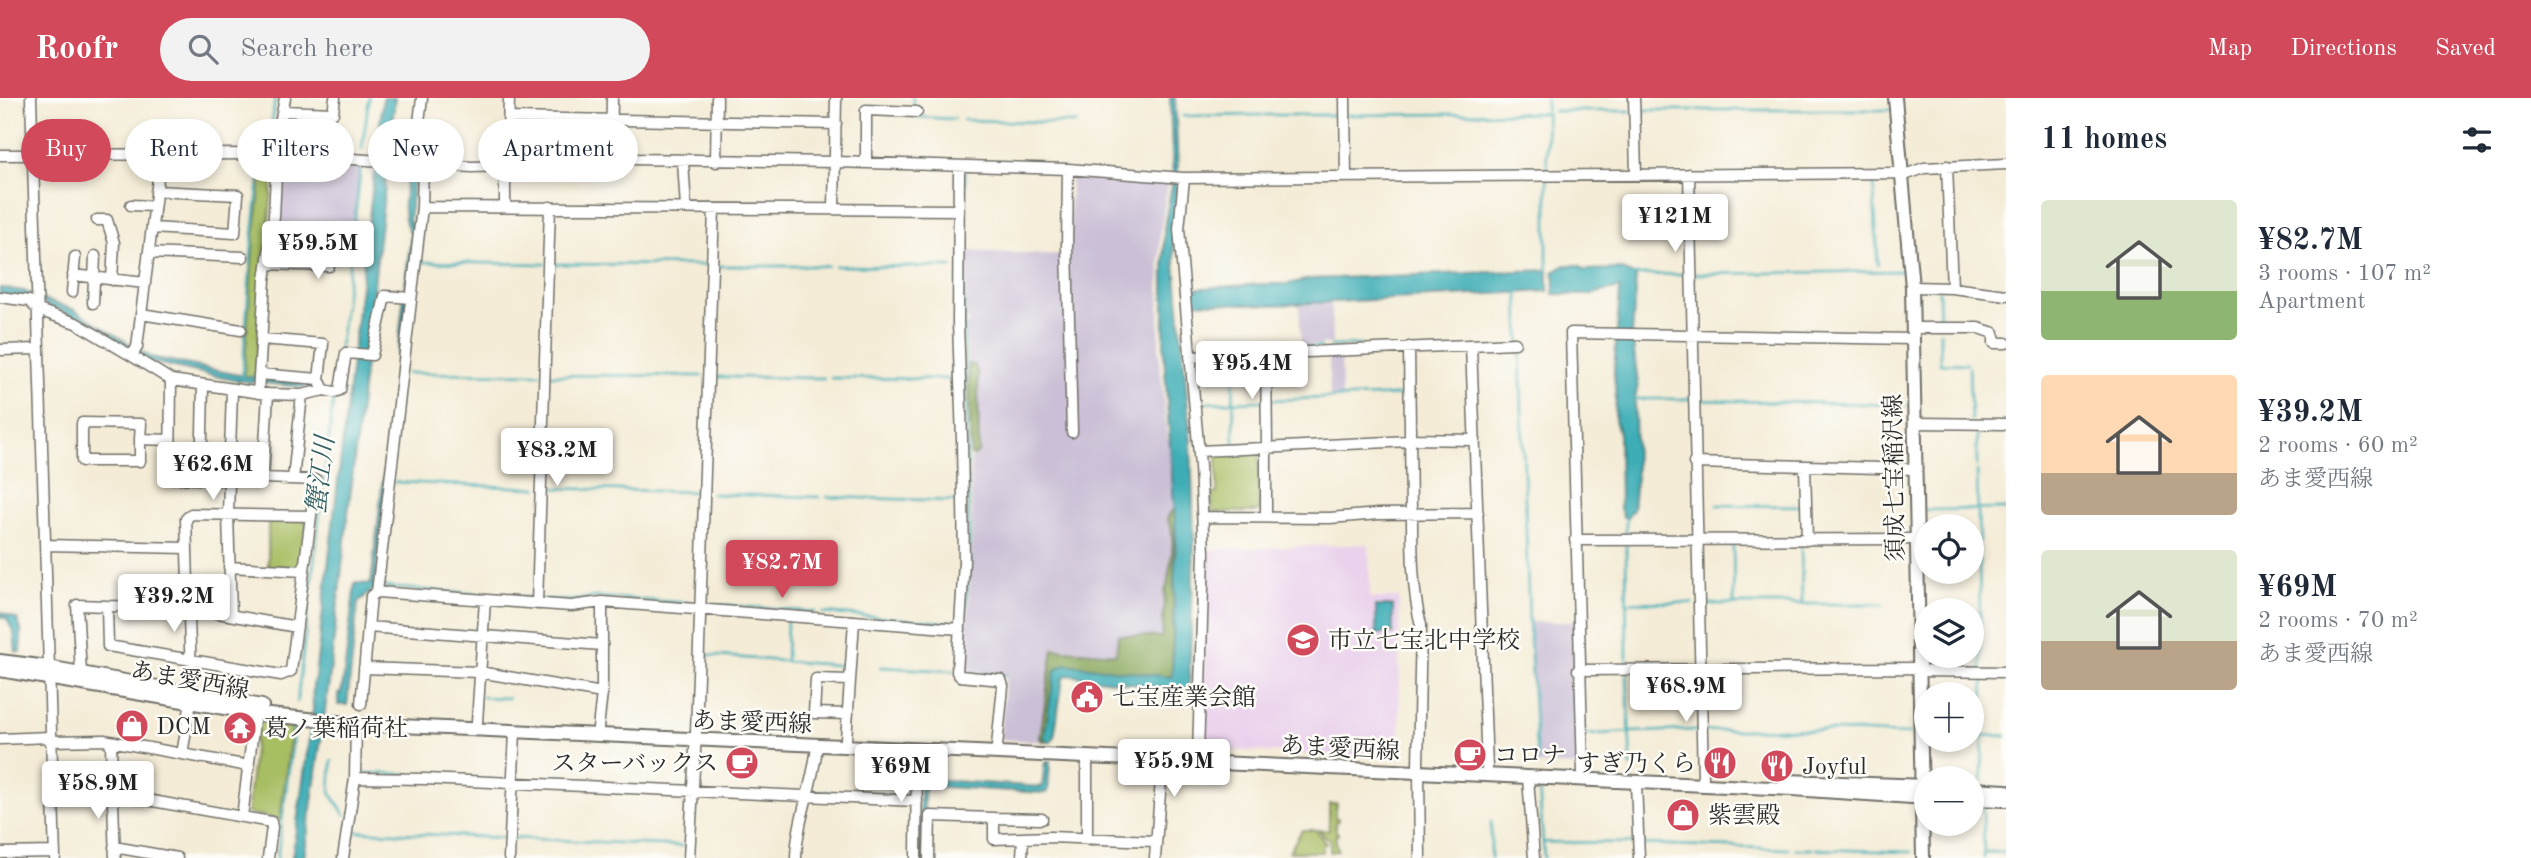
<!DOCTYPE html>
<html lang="en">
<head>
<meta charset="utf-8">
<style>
	body { margin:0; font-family:"Old Standard TT","Noto Serif JP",serif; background:#f2f2f3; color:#1f2937; height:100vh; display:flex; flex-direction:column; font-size:26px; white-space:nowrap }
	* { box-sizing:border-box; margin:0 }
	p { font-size:23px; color:#747a83 }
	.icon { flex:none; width:38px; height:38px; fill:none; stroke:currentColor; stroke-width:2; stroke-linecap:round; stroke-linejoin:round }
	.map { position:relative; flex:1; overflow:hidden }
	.details { display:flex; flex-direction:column; background:#fff; width:525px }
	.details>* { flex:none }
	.banner { position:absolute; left:21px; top:21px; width:665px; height:63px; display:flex; gap:14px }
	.fabs { position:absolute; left:1914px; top:416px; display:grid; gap:14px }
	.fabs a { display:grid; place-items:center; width:70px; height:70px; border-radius:50%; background:#fff; box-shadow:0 4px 10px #0003; font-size:35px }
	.price { position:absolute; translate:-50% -60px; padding:0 16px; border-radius:7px; background:#fff; color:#222; font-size:23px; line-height:46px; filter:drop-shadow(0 2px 4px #0008) }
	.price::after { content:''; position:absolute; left:50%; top:42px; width:21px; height:16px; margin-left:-10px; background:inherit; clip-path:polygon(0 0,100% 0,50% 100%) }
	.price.on { background:#d1495b; color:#fff }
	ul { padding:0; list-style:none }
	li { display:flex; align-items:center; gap:21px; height:175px; padding:0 35px }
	li span { display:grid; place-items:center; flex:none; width:196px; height:140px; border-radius:7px; color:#555 }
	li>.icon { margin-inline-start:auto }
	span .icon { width:84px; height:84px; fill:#fffc; stroke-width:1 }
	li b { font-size:30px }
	h2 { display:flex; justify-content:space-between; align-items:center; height:84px; padding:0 35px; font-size:30px }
	.chip { padding:0 24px; border-radius:32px; background:#fff; box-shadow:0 4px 10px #0003; font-size:24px; line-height:63px }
	.chip.on { background:#d1495b; color:#fff }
	header { display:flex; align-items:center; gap:42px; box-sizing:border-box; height:98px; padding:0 35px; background:#d1495b; color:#fff }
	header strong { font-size:33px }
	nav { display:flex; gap:38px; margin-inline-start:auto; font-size:24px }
	.search { width:490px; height:63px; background:#f2f2f3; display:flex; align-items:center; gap:18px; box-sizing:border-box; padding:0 24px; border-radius:38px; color:#747a83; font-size:26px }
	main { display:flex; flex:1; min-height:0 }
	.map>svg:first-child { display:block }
</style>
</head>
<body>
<header>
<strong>Roofr</strong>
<div class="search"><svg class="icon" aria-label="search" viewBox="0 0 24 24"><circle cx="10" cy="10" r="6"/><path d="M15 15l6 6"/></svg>Search here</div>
<nav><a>Map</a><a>Directions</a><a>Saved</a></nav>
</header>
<main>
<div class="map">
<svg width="2006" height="760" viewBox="0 0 2006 760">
	<rect width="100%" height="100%" fill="#fdfcf7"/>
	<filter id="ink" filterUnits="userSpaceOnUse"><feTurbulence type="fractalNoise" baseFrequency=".0143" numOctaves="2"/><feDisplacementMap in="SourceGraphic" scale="14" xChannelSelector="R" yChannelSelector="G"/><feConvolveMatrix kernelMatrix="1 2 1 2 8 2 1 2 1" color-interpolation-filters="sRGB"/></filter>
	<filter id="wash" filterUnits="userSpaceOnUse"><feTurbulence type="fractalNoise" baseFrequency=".00686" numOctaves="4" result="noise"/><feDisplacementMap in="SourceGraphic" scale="28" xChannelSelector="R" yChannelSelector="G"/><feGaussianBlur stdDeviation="1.57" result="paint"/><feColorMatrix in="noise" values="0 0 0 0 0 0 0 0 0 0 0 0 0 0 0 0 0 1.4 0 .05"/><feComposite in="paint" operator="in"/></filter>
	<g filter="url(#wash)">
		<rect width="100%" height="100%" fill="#f4ecd7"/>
		<path fill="#ead1ec" d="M 1369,446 L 1370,500 L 1399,500 L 1400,660 L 1202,651 L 1207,452 Z"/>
		<path fill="#cabfd6" d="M 282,61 L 360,64 L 350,150 L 272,149 Z
			M 1071,76 L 1168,83 L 1168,85 L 1160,134 L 1159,253 L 1167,341 L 1170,342 L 1176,418 L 1172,580 L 1066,566 L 1048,644 L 1000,641 L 1006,577 L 963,573 L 972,465 L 971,357 L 966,228 L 970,224 L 966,221 L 967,153 L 1064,157 L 1069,152 Z
			M 1331,205 L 1332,246 L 1301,248 L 1299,207 Z
			M 1329,255 L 1341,255 L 1342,298 L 1330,299 Z
			M 1262,259 L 1264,279 L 1235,280 L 1235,260 Z
			M 1530,524 L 1576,524 L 1580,665 L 1578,668 L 1538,666 Z"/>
		<path fill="#a8be63" stroke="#6a7447" stroke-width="2" d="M 264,61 L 274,68 L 255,280 L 244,278 L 254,140 Z
			M 1259,354 L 1259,414 L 1212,414 L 1212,396 L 1217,395 L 1217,355 Z
			M 268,420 L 303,421 L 307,424 L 302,468 L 299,469 L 268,468 Z
			M 257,623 L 292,628 L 280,722 L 247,715 Z
			M 1329,706 L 1337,706 L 1337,709 L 1335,710 L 1335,720 L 1338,720 L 1338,723 L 1335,724 L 1336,734 L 1338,735 L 1338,737 L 1335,738 L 1338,753 L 1330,754 L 1330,741 L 1326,740 L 1319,732 L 1329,732 Z
			M 1302,732 L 1316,732 L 1326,746 L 1323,746 L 1323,754 L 1289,754 Z"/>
		<path fill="#86a559" stroke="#586842" stroke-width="2" d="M 968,266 L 974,267 L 978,275 L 979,354 L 974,358 L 971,357 Z
			M 1171,413 L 1175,413 L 1172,580 L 1066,566 L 1044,639 L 1048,644 L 1042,643 L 1040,640 L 1053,551 L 1116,556 L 1118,537 L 1162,539 L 1165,492 L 1167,489 C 1169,472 1178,435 1167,421 Z"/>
		<path fill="#3cadb6" stroke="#346c70" stroke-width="2" d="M 383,0 L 395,0 L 329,584 L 304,760 L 292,760 L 313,612 C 313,602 311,587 315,579 Z
			M 1170,0 L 1175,0 L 1178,75 L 1173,142 L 1191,344 L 1194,445 L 1189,591 L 1187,593 L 1067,577 L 1063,580 L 1054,640 L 1051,644 L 1048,644 L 1044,639 L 1055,572 L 1066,566 L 1172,579 L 1176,438 L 1164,256 L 1164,131 L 1173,81 Z
			M 407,80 L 414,81 L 409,121 L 415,134 L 374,491 L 358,504 L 347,607 L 338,607 L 338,596 L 341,595 L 343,585 L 355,485 L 371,486 L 411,136 C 400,119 404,100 407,80 Z
			M 1566,167 L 1579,167 L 1584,172 L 1620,171 L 1636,178 L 1632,238 L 1638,286 L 1635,301 L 1636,378 L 1633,412 L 1627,420 L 1623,419 L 1620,410 L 1619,336 L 1615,322 L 1616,300 L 1614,274 L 1620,190 L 1587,197 L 1553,196 L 1555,182 L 1553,174 Z
			M 1548,172 L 1548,193 L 1274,207 L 1189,204 L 1189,191 L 1261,186 L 1288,186 L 1310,181 Z
			M 0,190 L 24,193 L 45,202 L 75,212 L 151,259 L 244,278 L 313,285 L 316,290 L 234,282 L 151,264 L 96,229 L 72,217 L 24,198 L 0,196 Z
			M 1376,508 L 1393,508 L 1393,536 L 1376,536 Z
			M 0,514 L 17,521 L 21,532 L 21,554 L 16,554 L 14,534 L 6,520 L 0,519 Z
			M 1045,664 L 1050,664 L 1048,693 L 1045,695 L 927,688 L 924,692 L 924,760 L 919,760 L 920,686 L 924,681 L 1042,689 Z"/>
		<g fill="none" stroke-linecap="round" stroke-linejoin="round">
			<path stroke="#3cadb6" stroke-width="2.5" d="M 1546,0 L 1547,73
				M 913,10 L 913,0
				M 1640,12 L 1890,12
				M 1553,13 L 1630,13
				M 1265,17 L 1344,17
				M 1348,17 L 1546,15
				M 1183,18 L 1262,17
				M 917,19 L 954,21
				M 963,22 L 1077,25
				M 269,49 L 275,0
				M 362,51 L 369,0
				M 1873,79 L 1878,166
				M 1547,80 L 1547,172
				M 421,164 L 545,166
				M 554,166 L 706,167
				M 719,168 L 828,168
				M 835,168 L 952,169
				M 1695,176 L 1903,173
				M 1632,179 L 1635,177 L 1687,176
				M 1939,192 L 1940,226
				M 1518,194 L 1529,523 L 1537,666
				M 1940,233 L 1940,265 L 1967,266
				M 1331,248 L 1360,247
				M 1295,250 L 1321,249
				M 1263,251 L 1288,250
				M 1197,253 L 1256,251
				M 1233,261 L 1234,348
				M 1969,270 L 1971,322
				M 407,275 L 541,276
				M 549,277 L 702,278
				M 716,279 L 824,280
				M 242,280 L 252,145 L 261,64
				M 831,280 L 954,281
				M 335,290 L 361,67
				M 1635,301 L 1690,301
				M 1271,302 L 1406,297
				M 1697,302 L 1906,307
				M 1199,305 L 1263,303
				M 1977,330 L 1977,368
				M 1977,373 L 1979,455
				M 395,384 L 537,390
				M 545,390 L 697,394
				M 712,396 L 819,399
				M 827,399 L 957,403
				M 1717,407 L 1804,408
				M 1923,412 L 2006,411
				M 1626,417 L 1626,439
				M 1626,445 L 1627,568
				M 1733,445 L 1734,505
				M 1801,445 L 1802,504
				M 1979,459 L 1981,571
				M 384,489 L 533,500
				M 543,501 L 570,503 L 598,499 L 692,505
				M 1627,504 L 1693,505
				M 708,506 L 815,514
				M 1702,506 L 1883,506
				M 823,515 L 956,525
				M 964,525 L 970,464 L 964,228 L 965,73
				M 705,557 L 849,568
				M 786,563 L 787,523
				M 880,569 L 953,573
				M 963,574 L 965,525
				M 1627,575 L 1631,669
				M 987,576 L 1006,577
				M 482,599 L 508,600
				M 297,604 L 334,297
				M 1706,633 L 1783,631 L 1909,636
				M 1630,634 L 1696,632
				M 1584,637 L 1629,634
				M 1972,637 L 2006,638
				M 332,663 L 330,694 L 345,717
				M 362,675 L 409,676
				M 1982,683 L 1984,579
				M 1539,688 L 1544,760
				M 813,693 L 831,694
				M 1983,709 L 1984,760
				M 352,733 L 507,740
				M 513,740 L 682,748
				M 1544,744 L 1634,745
				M 1642,746 L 1789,751
				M 1795,751 L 1812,751
				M 1816,751 L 1911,754
				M 1985,754 L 2006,754
				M 802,759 L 841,760
				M 277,760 L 295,626
				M 1491,760 L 1491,724"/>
		</g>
	</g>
	<g filter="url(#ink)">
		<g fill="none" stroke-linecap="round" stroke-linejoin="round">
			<defs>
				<path id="minor" d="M 31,0 L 55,760
					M 1345,0 L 1346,79
					M 1634,0 L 1636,76
					M 283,13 L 333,15 L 335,0
					M 509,20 L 836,26
					M 274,56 L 285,0
					M 0,57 L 277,56 L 472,69 L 507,68 L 557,60 L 836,64 L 1068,71 L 1183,80 L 1902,75
					M 611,61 L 612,0
					M 683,63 L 686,110
					M 414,64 L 422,0
					M 716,64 L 717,0
					M 866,65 L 866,12 L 917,14
					M 507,68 L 509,0
					M 959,68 L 958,224 L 962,342 L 964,464 L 957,574 L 960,578 L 1001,582 L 1003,588 L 997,648
					M 1947,68 L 1952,190 L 2006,197
					M 1068,71 L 1067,149 L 1072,334
					M 1689,76 L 1703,680
					M 1902,78 L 1924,70 L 2006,66
					M 1184,80 L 1179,131 L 1200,368 L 1204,455 L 1198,657
					M 131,107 L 154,108
					M 422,109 L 958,112
					M 505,109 L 505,68
					M 834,111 L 836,0
					M 97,122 L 107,122 L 114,145 L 112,182
					M 152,130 L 235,135 L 238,97 L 156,93
					M 149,155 L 243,159
					M 268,166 L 329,168 L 331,152
					M 73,177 L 145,185
					M 1912,189 L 1952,190
					M 72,194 L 75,159
					M 0,199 L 29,203 L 38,212 L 76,225 L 132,258 L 137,249 L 161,56
					M 93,205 L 95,158
					M 141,216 L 241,232
					M 1912,230 L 1978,230 L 1994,235 L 1994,245 L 2006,245
					M 261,241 L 323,246 L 319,281 L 324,292
					M 1471,247 L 1487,670
					M 1409,249 L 1411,415
					M 0,252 L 39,251
					M 1266,255 L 1267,350
					M 132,258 L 171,282 L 268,296 L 263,380 L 316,382 L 311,418
					M 1190,259 L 1515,245
					M 259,276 L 319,281
					M 171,282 L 170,380 L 229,382
					M 258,295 L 265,182 L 274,118 L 277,56
					M 268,296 L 302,297 L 293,381
					M 302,297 L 324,292 L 334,294 L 340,292 L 346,255 L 372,257 L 385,198 L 411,200
					M 1914,325 L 2006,326
					M 140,341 L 141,326 L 82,325 L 82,363 L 140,363 L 140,341 L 170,342
					M 1410,341 L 1475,342
					M 1266,350 L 1266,418
					M 1199,353 L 1410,343
					M 1694,365 L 1915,371
					M 1805,368 L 1807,442
					M 201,381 L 203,288
					M 1412,415 C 1412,449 1412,494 1421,527 L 1418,667
					M 1203,419 L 1330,420 L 1379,416 L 1478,415
					M 1575,442 L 1916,441
					M 45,447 L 187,450
					M 229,469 L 304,473
					M 377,494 L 571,508 L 602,504 L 960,531
					M 537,506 L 550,109
					M 231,517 L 228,416 L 232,292
					M 368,529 L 602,547
					M 364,570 L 479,574 L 602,595
					M 1578,572 L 1919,570
					M 1919,573 L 2006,574
					M 81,575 L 77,507 L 107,508
					M 192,595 C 189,537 188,479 186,421 L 191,416 L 311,418 L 291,573 L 281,577 L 108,548 L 107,508 L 189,510 L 297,529
					M 361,606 L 371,498 L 377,494 L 422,109 L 423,65
					M 848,616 L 814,615 L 816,581 L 850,582
					M 477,624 L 485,502
					M 598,630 L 602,595 L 602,504
					M 0,641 L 50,639
					M 846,642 L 854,523
					M 50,643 L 104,642 L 249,668
					M 113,644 L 111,648 L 115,760
					M 182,656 L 191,604
					M 1419,675 L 1420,760
					M 1583,675 L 1571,235 L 1912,241
					M 355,680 L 425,681 L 917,703
					M 1528,680 L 1534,760
					M 1636,684 L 1639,760
					M 113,696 L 271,724 L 272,729 L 268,760
					M 242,719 L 254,624
					M 994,720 L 1042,721
					M 1087,741 L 1087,660
					M 114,749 L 177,760
					M 0,755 L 55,754
					M 343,760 L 355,680 L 356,626
					M 509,760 L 515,634
					M 689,760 L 696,635 L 714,111
					M 796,760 C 797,720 814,686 817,647
					M 916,760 L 917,652
					M 929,760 L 930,718 L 994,720 L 994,741 L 1050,739 L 1155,743
					M 1022,760 L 1023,740
					M 1155,760 L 1163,656"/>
				<path id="major" d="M 1895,0 L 1912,189 L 1923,760
					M 0,563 L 48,569 L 262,608
					M 0,572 L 260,616 L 356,626 L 1792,691 L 1927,700
					M 1786,683 L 1927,688
					M 1972,691 L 2006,693
					M 1972,701 L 2006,702"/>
			</defs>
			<use href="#minor" stroke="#716f67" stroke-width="13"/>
			<use href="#major" stroke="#716f67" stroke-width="16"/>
			<use href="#minor" stroke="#fff" stroke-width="10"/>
			<use href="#major" stroke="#fff" stroke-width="12"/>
		</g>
	</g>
	<defs>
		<symbol id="school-disc" viewBox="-11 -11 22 22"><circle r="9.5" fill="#d1495b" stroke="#fdfcf7"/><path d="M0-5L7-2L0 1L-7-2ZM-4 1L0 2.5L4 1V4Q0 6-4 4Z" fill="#fff"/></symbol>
		<symbol id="civic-disc" viewBox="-11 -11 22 22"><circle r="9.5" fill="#d1495b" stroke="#fdfcf7"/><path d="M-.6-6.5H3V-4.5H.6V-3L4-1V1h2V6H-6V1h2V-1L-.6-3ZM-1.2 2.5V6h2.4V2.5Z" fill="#fff"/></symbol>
		<symbol id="shop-disc" viewBox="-11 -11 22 22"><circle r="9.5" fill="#d1495b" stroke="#fdfcf7"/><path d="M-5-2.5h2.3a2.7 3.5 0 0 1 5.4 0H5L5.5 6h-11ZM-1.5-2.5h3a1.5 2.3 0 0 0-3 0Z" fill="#fff"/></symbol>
		<symbol id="temple-disc" viewBox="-11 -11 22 22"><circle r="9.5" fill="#d1495b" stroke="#fdfcf7"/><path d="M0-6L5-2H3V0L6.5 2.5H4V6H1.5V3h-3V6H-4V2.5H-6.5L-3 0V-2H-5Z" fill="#fff"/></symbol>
		<symbol id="cafe-disc" viewBox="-11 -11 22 22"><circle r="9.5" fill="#d1495b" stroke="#fdfcf7"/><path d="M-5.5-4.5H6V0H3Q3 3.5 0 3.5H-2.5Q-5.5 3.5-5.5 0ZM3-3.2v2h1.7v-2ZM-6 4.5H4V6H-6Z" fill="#fff"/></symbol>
		<symbol id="restaurant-disc" viewBox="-11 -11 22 22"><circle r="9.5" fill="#d1495b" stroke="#fdfcf7"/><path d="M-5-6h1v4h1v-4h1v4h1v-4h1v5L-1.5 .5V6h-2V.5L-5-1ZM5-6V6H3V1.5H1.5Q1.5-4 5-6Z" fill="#fff"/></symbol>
	</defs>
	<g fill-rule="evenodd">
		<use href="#school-disc" x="1284" y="523" width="38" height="38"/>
		<use href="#civic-disc" x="1068" y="580" width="38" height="38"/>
		<use href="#shop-disc" x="113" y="609" width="38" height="38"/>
		<use href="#temple-disc" x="221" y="611" width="38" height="38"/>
		<use href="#cafe-disc" x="1451" y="638" width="38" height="38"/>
		<use href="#cafe-disc" x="723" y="646" width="38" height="38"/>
		<use href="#restaurant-disc" x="1701" y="646" width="38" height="38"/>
		<use href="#restaurant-disc" x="1758" y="649" width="38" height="38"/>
		<use href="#shop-disc" x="1664" y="698" width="38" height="38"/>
	</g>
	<g text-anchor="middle" stroke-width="5" stroke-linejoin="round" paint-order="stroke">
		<g font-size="24" fill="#2b2b2b" stroke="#fdfcf7">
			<text transform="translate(1894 380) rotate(-91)" y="8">須成七宝稲沢線</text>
			<text transform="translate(190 582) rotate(10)" y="8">あま愛西線</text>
			<text transform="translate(752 624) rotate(2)" y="8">あま愛西線</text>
			<text transform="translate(1340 650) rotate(3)" y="8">あま愛西線</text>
		</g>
		<g font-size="24" fill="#2b2b2b" stroke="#fdfcf7" text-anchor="start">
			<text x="1328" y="550">市立七宝北中学校</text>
			<text x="1112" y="607">七宝産業会館</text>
			<text x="156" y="636">DCM</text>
			<text x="264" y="638">葛ノ葉稲荷社</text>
			<text x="1494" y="665">コロナ</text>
			<text x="718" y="673" text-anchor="end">スターバックス</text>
			<text x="1696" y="673" text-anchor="end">すぎ乃くら</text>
			<text x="1802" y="676">Joyful</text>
			<text x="1708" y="725">紫雲殿</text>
		</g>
		<g font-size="26" font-style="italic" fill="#325f63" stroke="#fdfcf7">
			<text transform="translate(320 377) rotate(-83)" y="9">蟹江川</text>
		</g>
	</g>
</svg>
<div class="fabs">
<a><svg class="icon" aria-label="locate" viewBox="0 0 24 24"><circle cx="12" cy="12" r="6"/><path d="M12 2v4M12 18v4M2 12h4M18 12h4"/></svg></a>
<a><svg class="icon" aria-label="layers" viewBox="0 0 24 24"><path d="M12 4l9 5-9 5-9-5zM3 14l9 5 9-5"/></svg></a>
<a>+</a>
<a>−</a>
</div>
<b class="price" style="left:1675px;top:156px">¥121M</b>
<b class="price" style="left:318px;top:183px">¥59.5M</b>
<b class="price" style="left:1252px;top:303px">¥95.4M</b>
<b class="price" style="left:557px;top:390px">¥83.2M</b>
<b class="price" style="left:213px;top:404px">¥62.6M</b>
<b class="price on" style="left:782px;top:502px">¥82.7M</b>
<b class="price" style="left:174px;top:536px">¥39.2M</b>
<b class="price" style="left:1686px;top:626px">¥68.9M</b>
<b class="price" style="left:1174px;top:701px">¥55.9M</b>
<b class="price" style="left:901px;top:706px">¥69M</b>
<b class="price" style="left:98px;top:723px">¥58.9M</b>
<div class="banner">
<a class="chip on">Buy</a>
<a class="chip">Rent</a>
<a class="chip">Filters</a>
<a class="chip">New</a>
<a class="chip">Apartment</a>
</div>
</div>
<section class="details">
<h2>11 homes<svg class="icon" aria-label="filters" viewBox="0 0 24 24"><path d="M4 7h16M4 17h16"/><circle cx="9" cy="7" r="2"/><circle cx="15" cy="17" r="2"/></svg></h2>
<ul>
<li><span style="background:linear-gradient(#dfe7d0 65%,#8fb573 0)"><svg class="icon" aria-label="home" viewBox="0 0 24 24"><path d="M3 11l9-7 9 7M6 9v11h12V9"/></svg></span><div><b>¥82.7M</b><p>3 rooms · 107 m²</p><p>Apartment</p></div></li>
<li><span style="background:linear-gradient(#ffd9b3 70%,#b9a48a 0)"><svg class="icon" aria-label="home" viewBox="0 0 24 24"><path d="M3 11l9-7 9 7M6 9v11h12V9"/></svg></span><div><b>¥39.2M</b><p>2 rooms · 60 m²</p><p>あま愛西線</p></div></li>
<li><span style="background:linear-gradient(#dfe7d0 65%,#b9a48a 0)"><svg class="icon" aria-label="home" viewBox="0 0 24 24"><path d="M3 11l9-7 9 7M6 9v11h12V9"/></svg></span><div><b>¥69M</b><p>2 rooms · 70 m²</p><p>あま愛西線</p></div></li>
</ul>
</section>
</main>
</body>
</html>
